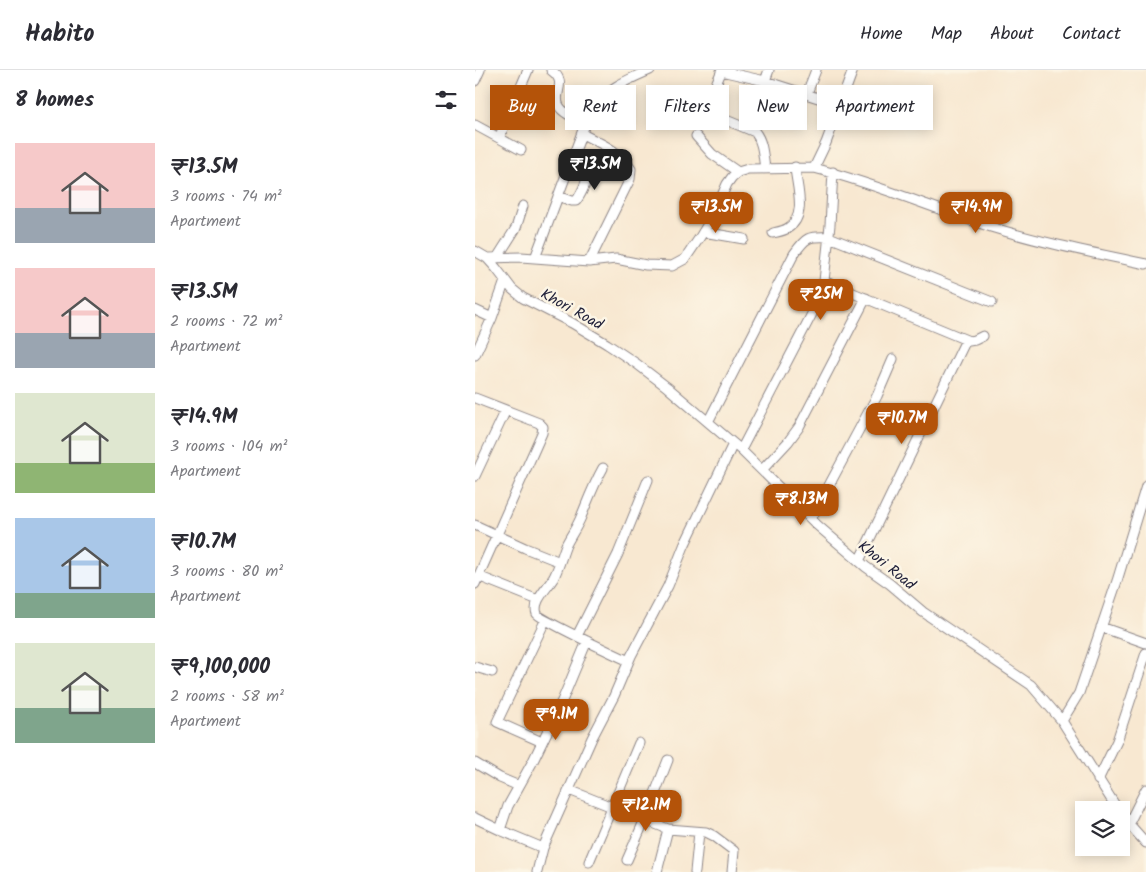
<!DOCTYPE html>
<html lang="en">
<head>
<meta charset="utf-8">
<style>
	body { margin:0; font-family:Kalam,sans-serif; background:#f2f2f3; color:#2b2b33; height:100vh; display:flex; flex-direction:column; font-size:19px; white-space:nowrap }
	* { box-sizing:border-box; margin:0 }
	p { font-size:16px; color:#7c7c81 }
	.icon { flex:none; width:28px; height:28px; fill:none; stroke:currentColor; stroke-width:2; stroke-linecap:round; stroke-linejoin:round }
	.map { position:relative; flex:1; overflow:hidden }
	.side { display:flex; flex-direction:column; background:#fff; width:475px }
	.side>* { flex:none }
	.hud { position:absolute; left:15px; top:15px; width:475px; height:45px; display:flex; gap:10px }
	.tools { position:absolute; left:600px; top:731px; display:grid; gap:10px }
	.tools a { display:grid; place-items:center; width:55px; height:55px; border-radius:0px; background:#fff; box-shadow:0 2px 12px #0003; font-size:25px }
	.price { position:absolute; translate:-50% -42px; padding:0 11px; border-radius:10px; background:#b45309; color:#fff; font-size:16px; line-height:32px; filter:drop-shadow(0 1px 2px #0008) }
	.price::after { content:''; position:absolute; left:50%; top:30px; width:15px; height:11px; margin-left:-8px; background:inherit; clip-path:polygon(0 0,100% 0,50% 100%) }
	.price.current { background:#222; color:#fff }
	ul { padding:0; list-style:none }
	li { display:flex; align-items:center; gap:15px; height:125px; padding:0 15px }
	li span { display:grid; place-items:center; flex:none; width:140px; height:100px; border-radius:0px; color:#555 }
	li>.icon { margin-inline-start:auto }
	span .icon { width:60px; height:60px; fill:#fffc; stroke-width:1 }
	li b { font-size:21px }
	h2 { display:flex; justify-content:space-between; align-items:center; height:60px; padding:0 15px; font-size:21px }
	.pill { padding:0 18px; border-radius:0px; background:#fff; box-shadow:0 2px 12px #0003; font-size:18px; line-height:45px }
	.pill.current { background:#b45309; color:#fff }
	header { display:flex; align-items:center; gap:30px; box-sizing:border-box; height:70px; padding:0 25px; background:#fff; border-bottom:1px solid #e1e1e2 }
	header strong { font-size:24px }
	nav { display:flex; gap:28px; margin-inline-start:auto; font-size:18px }
	main { display:flex; flex:1; min-height:0 }
	.map>svg:first-child { display:block }
</style>
</head>
<body>
<header>
<strong>Habito</strong>
<nav><a>Home</a><a>Map</a><a>About</a><a>Contact</a></nav>
</header>
<main>
<section class="side">
<h2>8 homes<svg class="icon" aria-label="filters" viewBox="0 0 24 24"><path d="M4 7h16M4 17h16"/><circle cx="9" cy="7" r="2"/><circle cx="15" cy="17" r="2"/></svg></h2>
<ul>
<li><span style="background:linear-gradient(#f6c9c9 65%,#9aa5b1 0)"><svg class="icon" aria-label="home" viewBox="0 0 24 24"><path d="M3 11l9-7 9 7M6 9v11h12V9"/></svg></span><div><b>₹13.5M</b><p>3 rooms · 74 m²</p><p>Apartment</p></div></li>
<li><span style="background:linear-gradient(#f6c9c9 65%,#9aa5b1 0)"><svg class="icon" aria-label="home" viewBox="0 0 24 24"><path d="M3 11l9-7 9 7M6 9v11h12V9"/></svg></span><div><b>₹13.5M</b><p>2 rooms · 72 m²</p><p>Apartment</p></div></li>
<li><span style="background:linear-gradient(#dfe7d0 70%,#8fb573 0)"><svg class="icon" aria-label="home" viewBox="0 0 24 24"><path d="M3 11l9-7 9 7M6 9v11h12V9"/></svg></span><div><b>₹14.9M</b><p>3 rooms · 104 m²</p><p>Apartment</p></div></li>
<li><span style="background:linear-gradient(#a9c7e8 75%,#7fa58c 0)"><svg class="icon" aria-label="home" viewBox="0 0 24 24"><path d="M3 11l9-7 9 7M6 9v11h12V9"/></svg></span><div><b>₹10.7M</b><p>3 rooms · 80 m²</p><p>Apartment</p></div></li>
<li><span style="background:linear-gradient(#dfe7d0 65%,#7fa58c 0)"><svg class="icon" aria-label="home" viewBox="0 0 24 24"><path d="M3 11l9-7 9 7M6 9v11h12V9"/></svg></span><div><b>₹9,100,000</b><p>2 rooms · 58 m²</p><p>Apartment</p></div></li>
</ul>
</section>
<div class="map">
<svg width="671" height="802" viewBox="0 0 671 802">
	<rect width="100%" height="100%" fill="#fcf5e5"/>
	<filter id="ink" filterUnits="userSpaceOnUse"><feTurbulence type="fractalNoise" baseFrequency=".02" numOctaves="2"/><feDisplacementMap in="SourceGraphic" scale="10" xChannelSelector="R" yChannelSelector="G"/><feConvolveMatrix kernelMatrix="1 2 1 2 8 2 1 2 1" color-interpolation-filters="sRGB"/></filter>
	<filter id="wash" filterUnits="userSpaceOnUse"><feTurbulence type="fractalNoise" baseFrequency=".0096" numOctaves="4" result="noise"/><feDisplacementMap in="SourceGraphic" scale="20" xChannelSelector="R" yChannelSelector="G"/><feGaussianBlur stdDeviation="1.12" result="paint"/><feColorMatrix in="noise" values="0 0 0 0 0 0 0 0 0 0 0 0 0 0 0 0 0 1.4 0 .05"/><feComposite in="paint" operator="in"/></filter>
	<g filter="url(#wash)">
		<rect width="100%" height="100%" fill="#f8e8d1"/>
	</g>
	<g filter="url(#ink)">
		<g fill="none" stroke-linecap="round" stroke-linejoin="round">
			<defs>
				<path id="street" d="M 76,0 C 94,13 77,23 84,36 C 88,44 103,49 111,53
					M 247,0 C 242,13 230,33 239,45 L 280,62 C 288,72 288,86 290,99
					M 246,1 L 290,11 L 365,35
					M 0,11 L 5,0
					M 290,11 L 294,0
					M 332,23 L 341,0
					M 0,55 L 46,80
					M 107,64 C 125,73 145,81 156,99 L 155,109 L 114,192
					M 221,66 L 237,84 L 263,102
					M 24,68 L 53,0
					M 339,98 C 399,113 457,138 516,157 C 567,173 619,183 671,194
					M 83,126 L 97,131 L 101,131 C 105,126 116,106 111,100 C 108,97 100,95 96,93
					M 228,162 L 269,169
					M 298,163 C 302,162 309,161 313,158 C 333,146 321,115 320,97
					M 0,181 L 12,188 L 21,198 L 37,219 L 48,228 L 97,253 L 132,274 L 162,294 L 192,317 L 266,380 L 342,455 L 391,497 L 415,514 L 448,542 L 556,615 L 587,651 L 643,740
					M 12,188 L 46,187 L 114,192 L 141,189 L 171,195 L 197,196 L 210,189 L 225,167 L 239,144 L 252,114 L 257,107 L 263,102 L 273,99 L 339,98 L 351,73 L 378,0
					M 22,188 L 41,158 L 48,136
					M 60,188 L 115,41 C 132,18 150,11 175,0
					M 349,211 L 494,271 L 500,270 L 508,266
					M 0,240 L 17,248
					M 0,285 L 17,248 L 30,211
					M 0,328 L 64,353 L 68,357 L 67,363 L 0,514
					M 233,352 L 319,184 C 331,167 333,166 354,167 L 517,232
					M 266,380 L 340,238 L 349,211 L 355,155 L 358,102
					M 128,398 C 119,414 113,430 106,447 C 102,457 96,465 91,475 C 87,485 84,497 79,507 C 73,518 57,531 62,544 C 64,549 143,586 154,591
					M 287,400 L 313,372 L 324,357 L 391,228
					M 0,406 L 31,340
					M 336,449 L 402,326 L 418,289
					M 0,455 L 50,478 L 85,492
					M 384,491 L 491,270
					M 3,506 L 63,530
					M 626,557 L 671,573
					M 102,566 L 143,484 L 173,410
					M 0,597 L 17,602
					M 587,651 L 604,623 L 642,511 L 671,416
					M 67,672 L 22,652 L 70,551
					M 0,693 L 25,708 L 44,716
					M 623,710 L 642,671 L 671,583
					M 94,720 L 193,759 L 231,762 L 239,766 L 259,781 L 257,802
					M 646,745 L 671,773
					M 0,748 L 25,760 L 68,778 L 117,668 L 139,626 L 156,586 L 193,516 L 209,476 L 258,374
					M 653,755 L 671,719
					M 25,760 L 33,736 L 58,691 L 87,631 L 112,571
					M 152,790 L 170,749 L 193,690
					M 114,792 L 164,673
					M 62,802 L 68,778
					M 182,802 L 193,759
					M 220,802 L 224,762"/>
			</defs>
			<use href="#street" stroke="#8d8586" stroke-width="11"/>
			<use href="#street" stroke="#fff" stroke-width="9"/>
		</g>
	</g>
	<g text-anchor="middle" stroke-width="5" stroke-linejoin="round" paint-order="stroke">
		<g font-size="15" fill="#22223b" stroke="#fcf5e5">
			<text transform="translate(97 239) rotate(29)" y="5">Khori Road</text>
			<text transform="translate(412 495) rotate(39)" y="5">Khori Road</text>
		</g>
	</g>
</svg>
<div class="tools">
<a><svg class="icon" aria-label="layers" viewBox="0 0 24 24"><path d="M12 4l9 5-9 5-9-5zM3 14l9 5 9-5"/></svg></a>
</div>
<b class="price current" style="left:120px;top:121px">₹13.5M</b>
<b class="price" style="left:241px;top:164px">₹13.5M</b>
<b class="price" style="left:501px;top:164px">₹14.9M</b>
<b class="price" style="left:346px;top:251px">₹25M</b>
<b class="price" style="left:427px;top:375px">₹10.7M</b>
<b class="price" style="left:326px;top:456px">₹8.13M</b>
<b class="price" style="left:81px;top:671px">₹9.1M</b>
<b class="price" style="left:171px;top:762px">₹12.1M</b>
<div class="hud">
<a class="pill current">Buy</a>
<a class="pill">Rent</a>
<a class="pill">Filters</a>
<a class="pill">New</a>
<a class="pill">Apartment</a>
</div>
</div>
</main>
</body>
</html>
